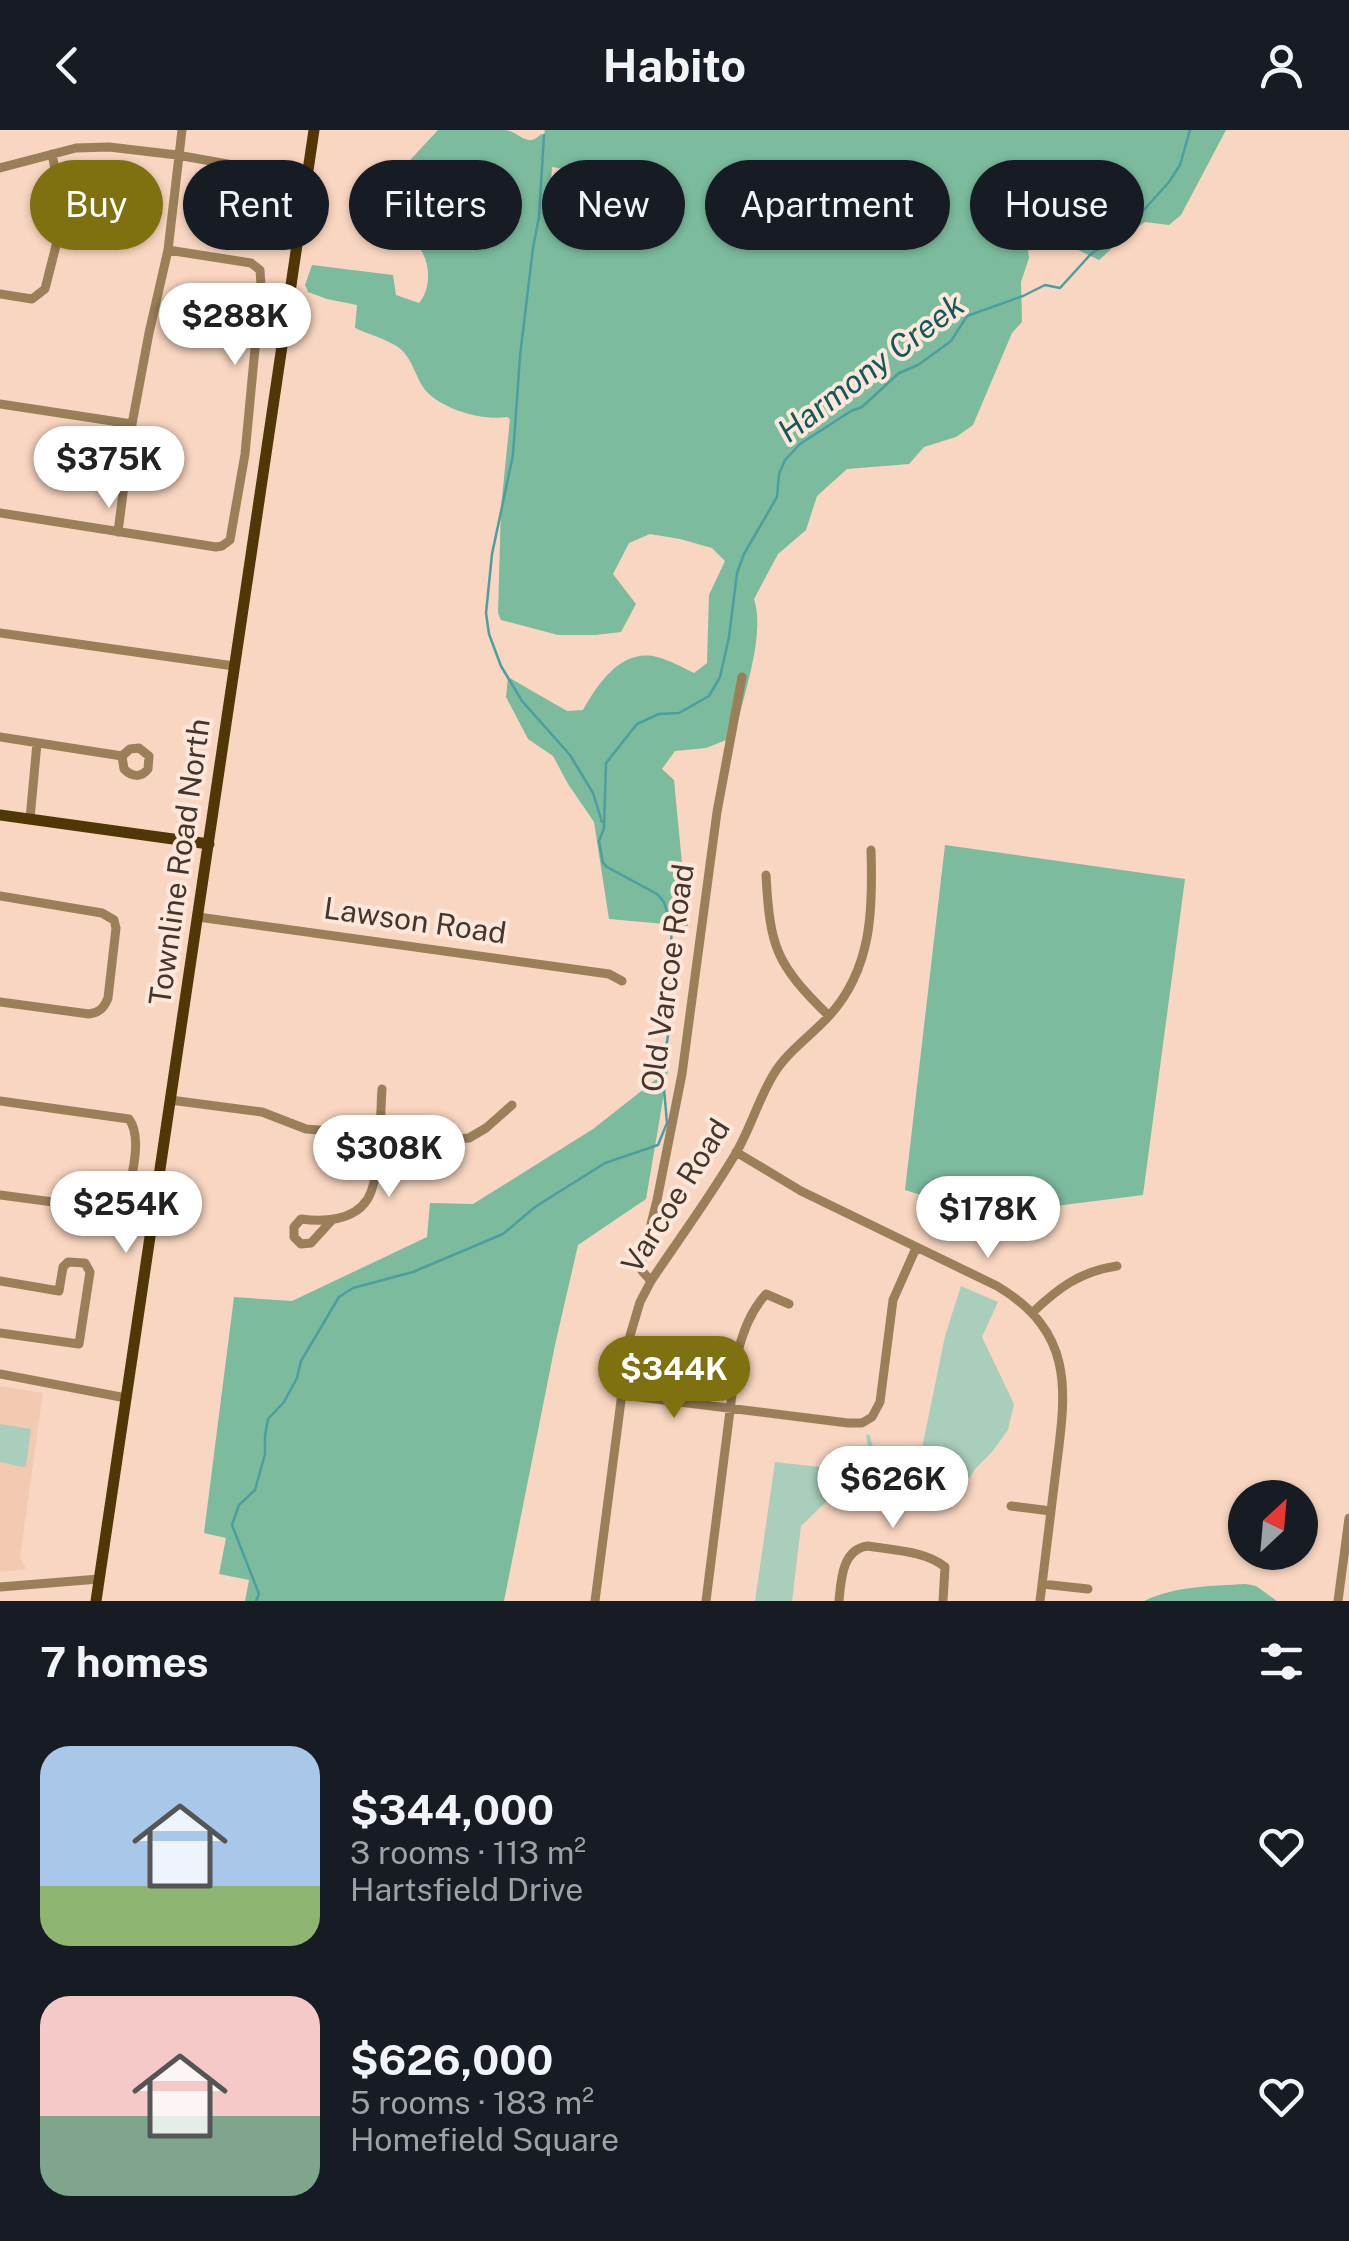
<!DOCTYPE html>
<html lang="en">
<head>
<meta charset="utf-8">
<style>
	body { margin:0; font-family:"Public Sans",sans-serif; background:#20242c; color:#f1f3f6; height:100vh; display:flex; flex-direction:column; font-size:38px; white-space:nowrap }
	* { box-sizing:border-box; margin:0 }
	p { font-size:32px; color:#9ea1a6 }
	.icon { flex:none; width:55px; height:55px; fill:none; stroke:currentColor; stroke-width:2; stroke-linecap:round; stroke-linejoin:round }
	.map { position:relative; height:1471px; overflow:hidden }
	.panel { display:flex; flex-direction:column; background:#171b24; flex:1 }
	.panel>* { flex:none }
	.top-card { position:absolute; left:30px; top:30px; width:1290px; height:90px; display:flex; gap:20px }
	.needle { width:65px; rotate:26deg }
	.buttons { position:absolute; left:1228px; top:1350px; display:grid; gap:20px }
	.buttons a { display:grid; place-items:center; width:90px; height:90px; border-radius:50%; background:#171b24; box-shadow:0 2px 8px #0004; font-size:50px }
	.price { position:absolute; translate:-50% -85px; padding:0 22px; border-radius:35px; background:#fff; color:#222; font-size:32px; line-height:65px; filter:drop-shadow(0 2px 5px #0008) }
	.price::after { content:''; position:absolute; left:50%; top:60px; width:30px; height:22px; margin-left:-15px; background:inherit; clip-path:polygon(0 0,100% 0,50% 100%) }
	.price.on { background:#7f7110; color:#fff }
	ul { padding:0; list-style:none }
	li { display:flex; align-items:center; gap:30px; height:250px; padding:0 40px }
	li span { display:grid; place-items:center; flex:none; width:280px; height:200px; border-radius:30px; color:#555 }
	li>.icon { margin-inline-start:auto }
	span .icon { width:120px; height:120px; fill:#fffc; stroke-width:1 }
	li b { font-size:42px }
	h2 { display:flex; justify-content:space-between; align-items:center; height:120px; padding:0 40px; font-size:42px }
	.tag { padding:0 35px; border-radius:45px; background:#171b24; box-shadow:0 2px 8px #0004; font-size:35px; line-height:90px }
	.tag.on { background:#7f7110; color:#fff }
	header { display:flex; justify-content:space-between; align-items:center; height:130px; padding:0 40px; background:#171b24; font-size:45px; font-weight:700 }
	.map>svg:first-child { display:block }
</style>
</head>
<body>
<header><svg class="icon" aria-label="back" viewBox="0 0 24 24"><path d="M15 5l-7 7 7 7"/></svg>Habito<svg class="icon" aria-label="person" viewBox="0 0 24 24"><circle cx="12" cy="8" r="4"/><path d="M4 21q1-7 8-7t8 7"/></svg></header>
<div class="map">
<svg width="1349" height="1471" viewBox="0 0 1349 1471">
	<rect width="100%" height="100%" fill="#f9d6c1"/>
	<path fill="#f3cab1" d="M 0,1256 L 43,1263 L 20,1427 L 26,1439 L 0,1442 Z"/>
	<path fill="#a9cebb" d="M 961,1156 L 998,1172 L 982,1207 L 1014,1274 L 1008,1300 L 992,1322 L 975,1339 L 950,1379 L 922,1372 L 831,1367 L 801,1396 L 792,1471 L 755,1471 L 775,1332 L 873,1343 L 866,1306 L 869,1304 L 882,1344 L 909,1347 L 922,1318 L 945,1206 Z
		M 0,1294 L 31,1299 L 26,1336 L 22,1337 L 0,1332 Z"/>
	<path fill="#7cbb9d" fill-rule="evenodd" d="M 438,0 C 460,0 484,0 505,0 C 520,2 527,19 541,4 L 544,5 L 545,0 L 1226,0 L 1181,85 L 1169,95 L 1145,92 L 1128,104 L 1099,130 L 1035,99 L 1027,111 L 1029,128 L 1021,152 L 1022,192 L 1012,203 L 973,295 L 956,307 L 924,317 L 909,334 L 847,339 L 817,366 L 806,400 L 778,424 L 754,469 C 766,505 742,570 734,607 L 706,618 L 675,621 L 662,639 L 674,650 L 688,796 L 609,789 L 594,692 L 568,654 L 553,626 L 528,609 L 506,567 L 508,547 L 567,581 L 583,580 C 598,554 621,518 657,527 C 669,530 682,537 694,543 L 707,533 L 709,465 L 725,431 L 712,418 L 680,409 L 650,404 L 629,413 L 613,444 L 636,474 L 621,502 L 595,505 L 558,505 L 501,490 L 498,483 L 501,377 L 510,289 L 507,287 C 484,291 444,280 427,262 C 415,249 414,229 398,217 C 386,209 368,204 355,198 L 357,175 L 327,169 L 308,162 L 305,155 L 312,135 L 393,145 L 396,165 L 419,173 C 433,157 431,124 412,111 C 405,106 395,107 387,106 L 399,42 ZM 552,37 L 645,53 L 645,54 L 604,83 L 549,84 Z
		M 945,715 L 1185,749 L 1143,1065 L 984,1085 L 905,1060 Z
		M 668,940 L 646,1069 L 578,1115 L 555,1215 L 504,1471 L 245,1471 L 249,1450 L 219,1444 L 226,1408 L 204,1403 L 234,1167 L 292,1171 L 427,1107 L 430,1073 L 473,1074 L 593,999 Z
		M 1246,1454 L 1256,1456 L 1277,1471 L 1144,1471 C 1176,1456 1210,1456 1246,1454 Z"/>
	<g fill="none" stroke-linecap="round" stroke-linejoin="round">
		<path stroke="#4d9ea0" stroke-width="2.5" d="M 544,5 L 539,87 L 533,118 L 520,226 L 513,325 L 492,424 L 486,483 L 489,504 L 501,536 L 522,571 L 570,625 L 593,663 L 602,692
			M 256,1471 L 259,1464 L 232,1395 L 239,1375 L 255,1360 L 265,1324 L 265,1306 L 268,1289 L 284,1272 L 297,1248 L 301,1231 L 339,1167 L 353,1158 L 413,1142 L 503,1104 L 535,1077 L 605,1033 L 658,1015 L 667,993 L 661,925 L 667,912 L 672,877 L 669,835 L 672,800 L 664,772 L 657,764 L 607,737 L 603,733 L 599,711 L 604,698 L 606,633 L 637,594 L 659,584 L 679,583 L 709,566 L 720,547 L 729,507 L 737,443 L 744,424 L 777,367 L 779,344 L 785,330 L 800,314 L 851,281 L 862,277 L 899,243 L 918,235 L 951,211 L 967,186 L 1023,166 L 1045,155 L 1060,158 L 1090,125 L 1133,92 L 1169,52 L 1180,35 L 1190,0"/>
		<path stroke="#9a7f59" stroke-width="9" d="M 0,38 L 76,18 L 109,17 L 177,25 L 307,48
			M 0,164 L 32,169 L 45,159 L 62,92 L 61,68 L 52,24
			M 0,274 L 132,294
			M 0,383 L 216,417 L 222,416 L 230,410 L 245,324 L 261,155 L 260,140 L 251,133 L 168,120
			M 118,402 L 132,294 L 149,203 L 168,120 L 182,0
			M 0,503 L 234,536
			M 0,607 L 122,626 L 130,619 L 139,618 L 149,626 L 148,639 C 141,648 132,647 124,639 L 122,626
			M 30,689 L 37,613
			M 766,745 C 770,818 776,834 829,886
			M 0,766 L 102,783 L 114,790 L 116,798 L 108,868 C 104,878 99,883 89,884 L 0,872
			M 198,787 L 609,844 L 622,851
			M 170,970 L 262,982 L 306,999 L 442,1010 L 469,1008 L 486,998 L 512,975
			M 0,971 L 129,989 C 144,1009 130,1058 121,1081 L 0,1065
			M 736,1022 L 801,1061 L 997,1156 C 1079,1205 1065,1266 1055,1348 C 1050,1389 1045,1430 1040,1471
			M 332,1090 L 311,1113 L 301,1114 L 294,1107 L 294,1097 L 301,1089 C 323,1092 353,1091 367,1070 C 381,1049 380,986 382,959
			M 0,1151 L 59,1161 L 63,1137 L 68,1132 L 85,1133 L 90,1142 L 79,1214 L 0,1203
			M 651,1151 L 642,1141 L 642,1130 L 657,1070 L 682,944 L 717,682 L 742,547
			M 1032,1183 C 1058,1158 1081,1141 1117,1136
			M 0,1244 L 126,1268
			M 623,1265 L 848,1293 L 862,1293 L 872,1287 L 880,1272 L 893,1170 L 916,1118
			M 1011,1376 L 1051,1381
			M 1042,1454 L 1088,1459
			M 0,1457 L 99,1449
			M 595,1471 L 629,1209 L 640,1172 L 651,1151 C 679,1109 710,1067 736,1023 C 750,999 758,971 772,947 C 786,922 810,907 829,886 C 872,839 873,780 871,720
			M 706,1471 L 737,1225 C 743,1202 750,1182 766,1164 L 789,1174
			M 839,1471 C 841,1450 842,1419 868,1416 C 892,1420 926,1421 945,1437 L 943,1471
			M 1338,1471 L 1349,1388"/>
		<path stroke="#513606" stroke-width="11" d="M 0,685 L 209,714
			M 96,1471 L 314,0"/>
	</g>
	<g text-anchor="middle" stroke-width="8" stroke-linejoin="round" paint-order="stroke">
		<g font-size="30" fill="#44362e" stroke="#fce7da">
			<text transform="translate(180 732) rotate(-82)" y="10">Townline Road North</text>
			<text transform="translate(415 791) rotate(8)" y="10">Lawson Road</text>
			<text transform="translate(668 848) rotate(-82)" y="10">Old Varcoe Road</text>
			<text transform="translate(676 1066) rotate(-58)" y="10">Varcoe Road</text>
		</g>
		<g font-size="32" font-style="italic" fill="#13595b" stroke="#fce7da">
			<text transform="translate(871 238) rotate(-37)" y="11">Harmony Creek</text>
		</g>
	</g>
</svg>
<div class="buttons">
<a><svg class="needle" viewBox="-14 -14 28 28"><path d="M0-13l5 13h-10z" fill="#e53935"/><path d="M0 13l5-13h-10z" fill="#9ea1a6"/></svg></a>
</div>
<b class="price" style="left:235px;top:238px">$288K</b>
<b class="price" style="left:109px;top:381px">$375K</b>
<b class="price" style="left:389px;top:1070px">$308K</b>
<b class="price" style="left:126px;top:1126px">$254K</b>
<b class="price" style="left:988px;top:1131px">$178K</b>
<b class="price on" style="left:674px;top:1291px">$344K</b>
<b class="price" style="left:893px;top:1401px">$626K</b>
<div class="top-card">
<a class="tag on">Buy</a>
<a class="tag">Rent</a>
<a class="tag">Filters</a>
<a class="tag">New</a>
<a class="tag">Apartment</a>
<a class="tag">House</a>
</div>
</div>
<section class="panel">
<h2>7 homes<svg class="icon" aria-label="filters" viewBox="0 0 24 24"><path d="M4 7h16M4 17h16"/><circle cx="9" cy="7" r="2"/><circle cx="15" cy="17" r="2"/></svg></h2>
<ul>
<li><span style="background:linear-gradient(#a9c7e8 70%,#8fb573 0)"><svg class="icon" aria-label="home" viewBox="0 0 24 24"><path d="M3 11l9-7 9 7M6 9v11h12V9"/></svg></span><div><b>$344,000</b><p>3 rooms · 113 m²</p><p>Hartsfield Drive</p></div><svg class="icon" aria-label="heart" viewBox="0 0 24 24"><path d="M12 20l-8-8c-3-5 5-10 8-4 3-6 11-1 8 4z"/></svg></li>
<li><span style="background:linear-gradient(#f6c9c9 60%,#7fa58c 0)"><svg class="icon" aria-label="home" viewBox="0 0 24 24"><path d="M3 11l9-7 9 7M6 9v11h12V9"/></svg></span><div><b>$626,000</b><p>5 rooms · 183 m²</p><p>Homefield Square</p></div><svg class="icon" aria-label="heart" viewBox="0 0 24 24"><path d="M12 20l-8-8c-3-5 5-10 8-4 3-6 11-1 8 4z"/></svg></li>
</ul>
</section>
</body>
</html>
